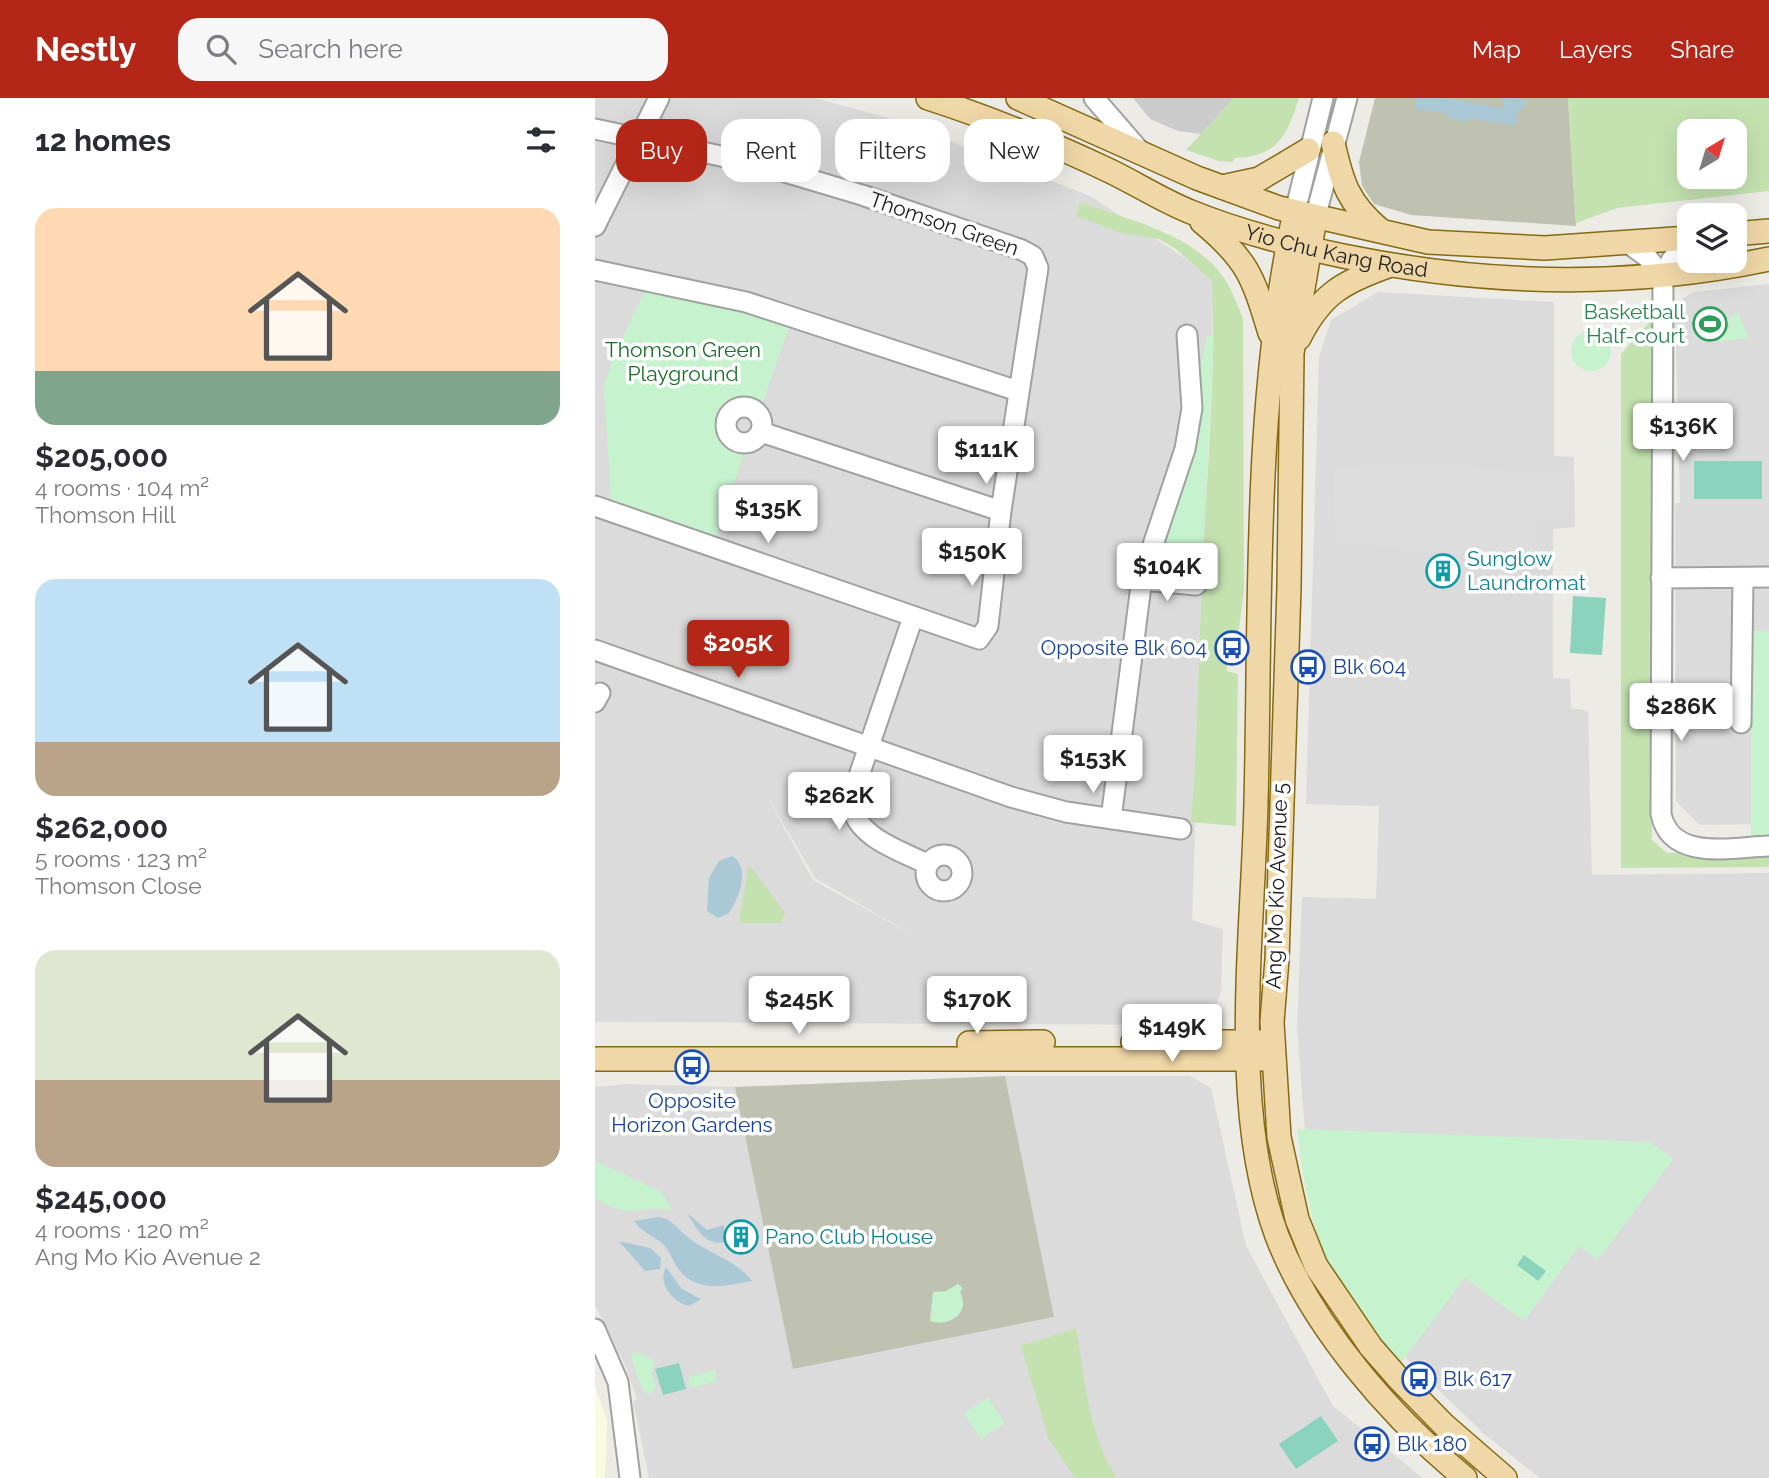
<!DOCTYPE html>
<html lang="en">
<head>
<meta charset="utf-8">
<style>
	body { margin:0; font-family:Raleway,sans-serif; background:#f7f7f7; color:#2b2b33; height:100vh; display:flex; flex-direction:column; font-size:26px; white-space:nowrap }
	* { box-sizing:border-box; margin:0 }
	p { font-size:23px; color:#7c7c81 }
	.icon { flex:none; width:38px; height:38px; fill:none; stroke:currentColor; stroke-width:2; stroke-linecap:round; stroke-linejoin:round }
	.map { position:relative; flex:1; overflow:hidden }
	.panel { display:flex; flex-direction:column; background:#fff; width:595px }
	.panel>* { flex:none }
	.hud { position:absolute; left:21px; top:21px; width:665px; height:63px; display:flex; gap:14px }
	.needle { width:46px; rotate:38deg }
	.fabs { position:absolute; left:1082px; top:21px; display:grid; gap:14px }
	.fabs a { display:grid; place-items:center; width:70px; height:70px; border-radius:14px; background:#fff; box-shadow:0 7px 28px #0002; font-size:35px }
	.price { position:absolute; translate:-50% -60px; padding:0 16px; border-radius:7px; background:#fff; color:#222; font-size:23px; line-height:46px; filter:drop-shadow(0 2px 4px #0008) }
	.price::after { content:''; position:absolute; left:50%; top:42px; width:21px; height:16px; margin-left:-10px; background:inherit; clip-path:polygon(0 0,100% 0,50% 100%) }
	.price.current { background:#b32618; color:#fff }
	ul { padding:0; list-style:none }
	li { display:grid; align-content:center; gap:14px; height:371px; padding:0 35px }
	li span { display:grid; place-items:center; height:217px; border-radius:21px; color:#555 }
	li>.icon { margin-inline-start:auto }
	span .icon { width:126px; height:126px; fill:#fffc; stroke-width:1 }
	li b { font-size:30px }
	h2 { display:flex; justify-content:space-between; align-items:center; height:84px; padding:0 35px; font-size:30px }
	.pill { padding:0 24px; border-radius:21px; background:#fff; box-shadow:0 7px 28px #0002; font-size:24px; line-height:63px }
	.pill.current { background:#b32618; color:#fff }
	header { display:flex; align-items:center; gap:42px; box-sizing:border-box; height:98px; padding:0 35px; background:#b32618; color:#fff }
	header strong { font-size:33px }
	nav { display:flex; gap:38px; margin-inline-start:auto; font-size:24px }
	.search { width:490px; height:63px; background:#f7f7f7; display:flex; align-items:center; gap:18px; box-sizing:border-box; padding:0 24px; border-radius:21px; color:#7c7c81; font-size:26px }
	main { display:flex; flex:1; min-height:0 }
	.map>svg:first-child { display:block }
</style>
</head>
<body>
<header>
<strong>Nestly</strong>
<div class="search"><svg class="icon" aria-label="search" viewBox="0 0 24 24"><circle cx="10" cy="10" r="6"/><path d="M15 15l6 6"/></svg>Search here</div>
<nav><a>Map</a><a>Layers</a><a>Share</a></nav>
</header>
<main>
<section class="panel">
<h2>12 homes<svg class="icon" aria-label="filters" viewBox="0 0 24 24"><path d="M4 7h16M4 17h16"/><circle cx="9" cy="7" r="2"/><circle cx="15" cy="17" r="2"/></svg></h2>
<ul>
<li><span style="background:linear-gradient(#ffd9b3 75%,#7fa58c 0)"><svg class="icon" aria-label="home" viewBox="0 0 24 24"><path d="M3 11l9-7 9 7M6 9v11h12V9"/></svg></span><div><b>$205,000</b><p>4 rooms · 104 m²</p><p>Thomson Hill</p></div></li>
<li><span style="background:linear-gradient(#bfe0f5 75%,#b9a48a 0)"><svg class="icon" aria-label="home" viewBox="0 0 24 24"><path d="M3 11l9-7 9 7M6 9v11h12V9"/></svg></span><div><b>$262,000</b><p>5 rooms · 123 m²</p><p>Thomson Close</p></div></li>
<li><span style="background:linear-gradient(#dfe7d0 60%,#b9a48a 0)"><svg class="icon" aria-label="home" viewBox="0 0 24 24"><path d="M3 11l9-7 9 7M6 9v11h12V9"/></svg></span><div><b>$245,000</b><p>4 rooms · 120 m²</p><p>Ang Mo Kio Avenue 2</p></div></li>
</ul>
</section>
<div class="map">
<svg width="1174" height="1380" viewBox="0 0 1174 1380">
	<rect width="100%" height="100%" fill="#edebe5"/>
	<path fill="#dbdbdb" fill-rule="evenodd" d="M 0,0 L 220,0 L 301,22 L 495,98 L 619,179 L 597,822 L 628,831 L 626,894 L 618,918 L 595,927 L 0,924 ZM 168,691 L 220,780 L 321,839 L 218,782 Z
		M 1174,186 L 1174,726 L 1105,727 L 1081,703 L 1080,405 L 1085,405 L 1080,206 L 1098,194 Z
		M 783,194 L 959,204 L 959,358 L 979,359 L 980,429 L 958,431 L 958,580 L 975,581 L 976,610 L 993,613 L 997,777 L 1174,775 L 1174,1380 L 945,1380 L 889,1336 L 794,1244 L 711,1047 L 702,930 L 707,799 L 781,801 L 784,708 L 711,706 L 724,259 L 736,222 Z
		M 410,978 L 595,978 L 616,990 L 651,1148 L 738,1308 L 828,1380 L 54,1380 L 38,1303 L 42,1301 L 30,1267 L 0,1207 L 0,989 L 33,986 L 140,989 L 199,1271 L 458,1219 Z"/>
	<path fill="#f8fbe0" d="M 0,1288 L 12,1322 L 10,1380 L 0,1380 Z"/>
	<path fill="#cbcbcb" d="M 538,0 L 639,0 L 606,36 L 583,33 L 555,21 Z"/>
	<path fill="#bfc1b1" d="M 780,0 L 973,0 L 981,128 L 816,117 L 779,106 L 767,88 L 764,64 Z
		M 410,978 L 459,1219 L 198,1271 L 140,989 Z"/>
	<path fill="#c4e2b0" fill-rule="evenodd" d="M 639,0 L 704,0 C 692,37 684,58 640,60 L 638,64 L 624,63 L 591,52 Z
		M 973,0 L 1174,0 L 1174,93 L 1022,110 L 981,125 ZM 1094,33 L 1139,33 L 1139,79 L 1094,79 Z
		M 485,104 C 533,122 598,135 629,180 C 637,191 642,207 648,220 L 649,492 L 643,538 L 632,539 L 632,573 L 643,576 L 641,728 L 596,724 C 603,645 603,566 607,486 C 611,385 621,284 617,183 L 581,151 L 564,141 L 526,135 L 481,118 Z
		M 1059,219 L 1057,742 L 1072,755 L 1174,754 L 1174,769 L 1026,770 L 1026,256 Z
		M 152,769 L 156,769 L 190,815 L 186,825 L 145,825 C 143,817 153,784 152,769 Z
		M 481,1230 C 490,1280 493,1337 522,1380 L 480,1380 L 453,1340 L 426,1248 Z"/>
	<path fill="#c6f3ce" d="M 52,188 L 196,223 L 167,307 C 144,301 111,312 130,340 L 151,350 L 117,451 L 17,416 L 9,288 L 18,260 Z
		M 1143,214 L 1153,240 L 1125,243 L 1123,239 L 1136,229 L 1132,222 Z
		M976 253a20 20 0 1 1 40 0a20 20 0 1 1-40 0Z
		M 612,238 L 619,238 L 606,490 L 547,480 L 597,310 Z
		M 1156,533 L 1174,533 L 1174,746 L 1156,746 Z
		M 702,1031 L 1055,1044 L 1078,1061 L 1003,1162 L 984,1148 L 929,1223 L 870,1180 L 802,1270 C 784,1244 763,1218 747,1191 C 718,1142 708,1086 702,1031 Z
		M 0,1063 L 67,1094 L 77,1113 C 47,1103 37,1126 0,1099 Z
		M 363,1186 L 368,1190 L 365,1194 C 376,1215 355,1229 335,1223 L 338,1194 L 351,1193 Z
		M 43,1254 L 59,1263 L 57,1276 L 61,1290 L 54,1297 C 45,1290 39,1269 36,1256 Z
		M 120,1272 L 122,1283 L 96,1290 L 93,1279 Z
		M 393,1300 L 410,1325 L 386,1341 L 369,1315 Z"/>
	<path fill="#8cd3be" d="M 1119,208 L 1133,228 L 1111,244 L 1096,225 Z
		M 1099,363 L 1167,363 L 1167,401 L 1099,401 Z
		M 978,498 L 1011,500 L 1007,557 L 975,555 Z
		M 929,1157 L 951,1173 L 943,1183 L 922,1167 Z
		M 84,1265 L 91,1291 L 68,1297 L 60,1271 Z
		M 726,1318 L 743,1343 L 701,1371 L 684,1346 Z"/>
	<path fill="#ddd" d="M 740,367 L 974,375 L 973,423 L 945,423 L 945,455 L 737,445 Z"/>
	<path fill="#aac8d6" d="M 820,0 L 849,0 L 910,11 L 907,0 L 924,0 L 932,5 L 922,15 L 921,28 L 874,20 L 873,24 L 854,21 L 854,16 L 821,11 Z
		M 137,758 C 156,770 144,800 134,815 L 123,820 L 112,813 L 114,780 L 124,763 Z
		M 92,1115 L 112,1132 L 129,1127 L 130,1144 C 110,1149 101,1129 92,1115 Z
		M 63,1119 C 78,1121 83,1132 94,1140 C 115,1157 140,1161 157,1183 C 129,1188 101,1196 82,1169 C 77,1162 75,1153 68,1146 C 58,1137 47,1135 39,1123 Z
		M 24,1143 L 55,1150 L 66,1160 L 65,1171 L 50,1173 Z
		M 71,1169 L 87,1191 L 106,1201 L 94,1208 C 78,1204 62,1186 71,1169 Z"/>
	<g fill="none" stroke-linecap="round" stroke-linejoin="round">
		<defs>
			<path id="minor" d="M 499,0 L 544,52
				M 0,31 L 163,66 L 267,97 L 427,152 L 438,158 L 443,170 L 406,413 L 393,528 L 384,541 L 0,408
				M 700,114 L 728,0
				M 720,120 L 752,0
				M 0,128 L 64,0
				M 1033,145 L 1052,159 L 1068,179
				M 1094,147 L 1077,161 L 1068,179 L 1066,716 C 1076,764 1137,749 1174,748
				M 0,172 L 151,204 L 423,293
				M131 327a18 18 0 1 1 36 0a18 18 0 1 1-36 0Z
				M 166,334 L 406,413
				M 1066,480 L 1174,479
				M 547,482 L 601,487
				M 318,519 L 255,704 C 262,740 302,751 332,766
				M 0,552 L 416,699 L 471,714 L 586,731
				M 0,604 L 5,595
				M 1146,625 L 1148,481
				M 516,721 L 547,480 L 590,351 L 597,310 L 592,237
				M331 775a18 18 0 1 1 36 0a18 18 0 1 1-36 0Z
				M 0,1231 L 23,1284 L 35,1380"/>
			<g id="major">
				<path id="s1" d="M 333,0 C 395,20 456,45 515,73 C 542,86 568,103 596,114 C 645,134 696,147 748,158 C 890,187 1032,191 1174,161"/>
				<path d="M 423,0 L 602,80 L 684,110 L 833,144 L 950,150 L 1094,140"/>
				<path d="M 738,45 C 747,85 753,105 785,132"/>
				<path d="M 627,89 L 664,81 L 713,52"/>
				<path d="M 700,114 C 658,305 666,509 661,704 C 658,840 634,1009 682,1138 C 717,1229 796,1319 870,1380"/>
				<path d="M 720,120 L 697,255 L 694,489 L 682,861 L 677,924 L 684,1039 L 702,1121 L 721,1168 L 776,1249 L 804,1281 L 849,1327 L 910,1380"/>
				<path d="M 607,124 C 653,162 658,179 675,235"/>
				<path d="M 1139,136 L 1174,133"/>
				<path d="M 704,240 C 726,196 748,184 793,168"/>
				<path d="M 538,944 L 668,944"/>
				<path d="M 374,945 L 448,944"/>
				<path d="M 0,961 L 669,961"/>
			</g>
		</defs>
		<use href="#minor" stroke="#a1a1a1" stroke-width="23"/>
		<use href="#major" stroke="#856a12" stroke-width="26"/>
		<use href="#minor" stroke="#fff" stroke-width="19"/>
		<use href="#major" stroke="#f0d7a7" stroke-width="23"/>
	</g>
	<defs>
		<symbol id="stadium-ring" viewBox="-11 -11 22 22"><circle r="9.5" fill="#fff" stroke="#2e9e5b" stroke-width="1.5"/><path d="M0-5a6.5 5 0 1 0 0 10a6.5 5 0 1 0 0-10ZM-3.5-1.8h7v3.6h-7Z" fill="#2e9e5b"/></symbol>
		<symbol id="building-ring" viewBox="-11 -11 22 22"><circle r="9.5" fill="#fff" stroke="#0f9aa8" stroke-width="1.5"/><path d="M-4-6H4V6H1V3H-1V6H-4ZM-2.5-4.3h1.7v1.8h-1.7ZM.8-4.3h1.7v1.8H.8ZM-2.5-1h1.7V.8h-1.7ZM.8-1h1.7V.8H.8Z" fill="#0f9aa8"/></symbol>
		<symbol id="bus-ring" viewBox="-11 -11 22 22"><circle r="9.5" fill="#fff" stroke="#1a4fb4" stroke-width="1.5"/><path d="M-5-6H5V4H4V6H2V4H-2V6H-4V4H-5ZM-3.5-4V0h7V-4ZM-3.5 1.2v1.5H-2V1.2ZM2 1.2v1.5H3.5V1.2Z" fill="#1a4fb4"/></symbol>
	</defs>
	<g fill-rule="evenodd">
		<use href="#stadium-ring" x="1096" y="207" width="38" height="38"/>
		<use href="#building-ring" x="829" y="454" width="38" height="38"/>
		<use href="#bus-ring" x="618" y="531" width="38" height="38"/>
		<use href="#bus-ring" x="694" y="550" width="38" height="38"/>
		<use href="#bus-ring" x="78" y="950" width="38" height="38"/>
		<use href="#building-ring" x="127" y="1120" width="38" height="38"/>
		<use href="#bus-ring" x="805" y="1262" width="38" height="38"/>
		<use href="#bus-ring" x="758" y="1327" width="38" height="38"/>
	</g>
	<g text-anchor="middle" stroke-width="7" stroke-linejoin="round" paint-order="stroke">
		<g font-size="21" fill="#1d1d1d" stroke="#fff">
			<text transform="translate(349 126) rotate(19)" y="7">Thomson Green</text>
			<text dy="7" stroke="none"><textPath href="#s1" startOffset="438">Yio Chu Kang Road</textPath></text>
			<text transform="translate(682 788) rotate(-88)" y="7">Ang Mo Kio Avenue 5</text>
		</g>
		<g font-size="21" fill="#27864d" stroke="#fff" text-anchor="end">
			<text x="1090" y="221">Basketball<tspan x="1090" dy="24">Half-court</tspan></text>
		</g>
		<g font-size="21" fill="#186f28" stroke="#fff">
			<text x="88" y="259">Thomson Green<tspan x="88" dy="24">Playground</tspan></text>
		</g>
		<g font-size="21" fill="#0d838f" stroke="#fff" text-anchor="start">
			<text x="872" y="468">Sunglow<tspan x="872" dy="24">Laundromat</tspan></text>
			<text x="170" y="1146">Pano Club House</text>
		</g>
		<g font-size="21" fill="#164399" stroke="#fff" text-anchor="start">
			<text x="612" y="557" text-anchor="end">Opposite Blk 604</text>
			<text x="738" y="576">Blk 604</text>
			<text x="97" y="1010" text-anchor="middle">Opposite<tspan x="97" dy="24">Horizon Gardens</tspan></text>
			<text x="848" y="1288">Blk 617</text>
			<text x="802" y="1353">Blk 180</text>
		</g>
	</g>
</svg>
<div class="fabs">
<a><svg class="needle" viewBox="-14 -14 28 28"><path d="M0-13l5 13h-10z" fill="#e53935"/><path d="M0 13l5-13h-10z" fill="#7c7c81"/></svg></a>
<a><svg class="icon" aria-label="layers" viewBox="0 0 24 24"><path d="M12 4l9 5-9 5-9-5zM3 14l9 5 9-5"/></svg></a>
</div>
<b class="price" style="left:1088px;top:365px">$136K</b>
<b class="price" style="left:391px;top:388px">$111K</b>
<b class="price" style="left:173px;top:447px">$135K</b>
<b class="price" style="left:377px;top:490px">$150K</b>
<b class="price" style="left:572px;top:505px">$104K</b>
<b class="price current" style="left:143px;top:582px">$205K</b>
<b class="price" style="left:1086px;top:645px">$286K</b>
<b class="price" style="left:498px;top:697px">$153K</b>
<b class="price" style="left:244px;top:734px">$262K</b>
<b class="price" style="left:204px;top:938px">$245K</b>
<b class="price" style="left:382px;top:938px">$170K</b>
<b class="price" style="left:577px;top:966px">$149K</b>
<div class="hud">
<a class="pill current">Buy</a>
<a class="pill">Rent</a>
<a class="pill">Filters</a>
<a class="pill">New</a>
</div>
</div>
</main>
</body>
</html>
